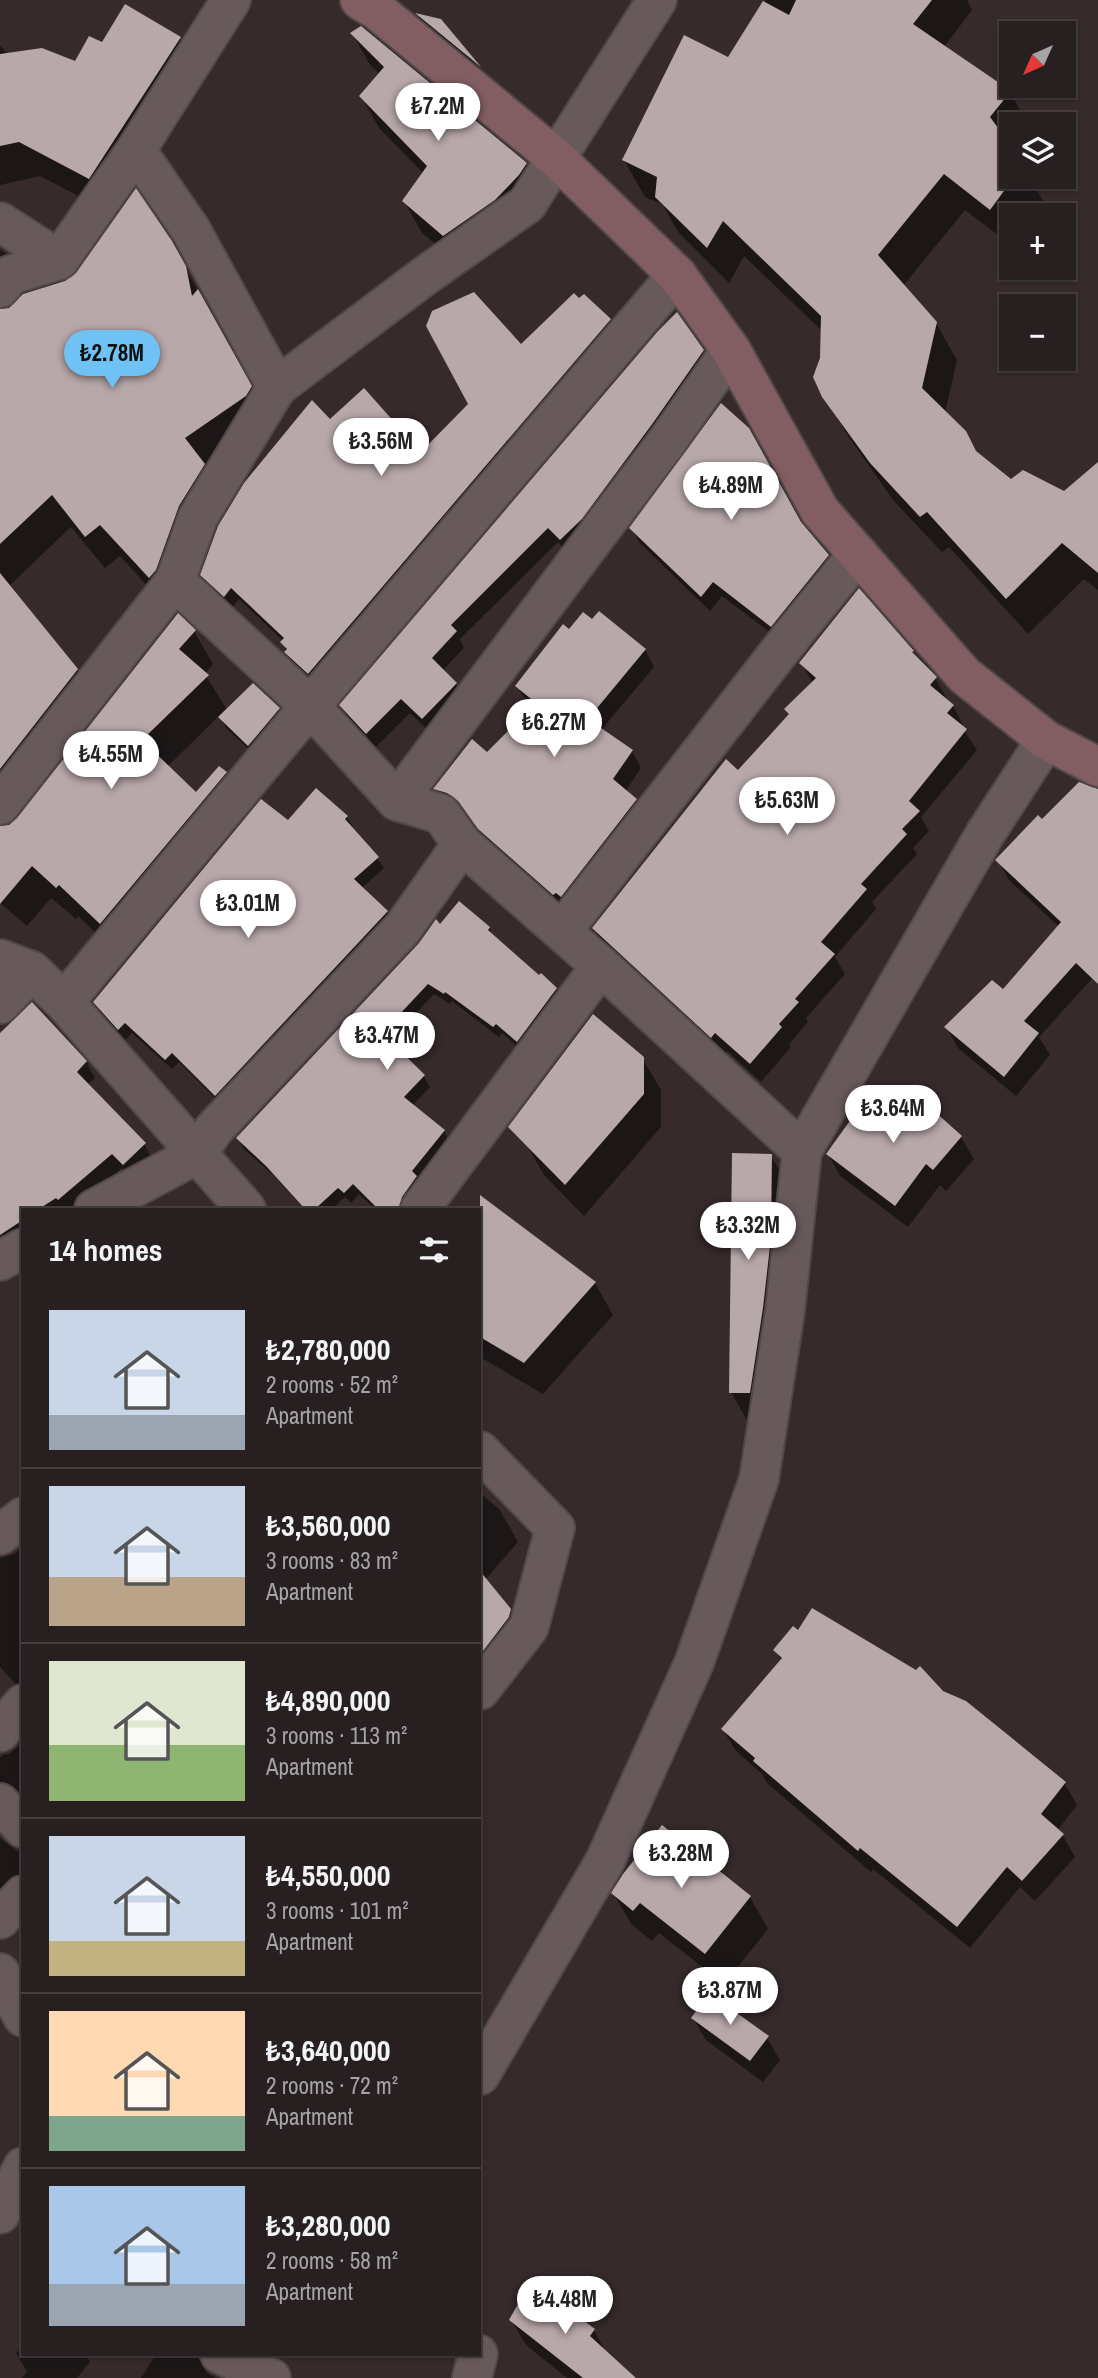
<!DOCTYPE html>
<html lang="en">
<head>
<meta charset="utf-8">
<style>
	body { margin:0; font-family:"Archivo Narrow",sans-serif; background:#342d2d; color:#f1f3f6; height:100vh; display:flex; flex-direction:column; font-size:26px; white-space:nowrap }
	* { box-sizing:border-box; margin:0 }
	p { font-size:23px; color:#a5a3a5 }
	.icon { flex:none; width:38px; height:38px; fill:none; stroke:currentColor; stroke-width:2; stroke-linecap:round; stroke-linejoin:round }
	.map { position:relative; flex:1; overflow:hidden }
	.details { position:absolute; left:21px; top:1208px; width:460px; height:1148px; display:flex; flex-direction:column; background:#282020; border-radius:0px; box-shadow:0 2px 5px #0004,0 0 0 2px #443e3e }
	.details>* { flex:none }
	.needle { width:46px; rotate:225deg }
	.controls { position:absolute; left:999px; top:21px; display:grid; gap:14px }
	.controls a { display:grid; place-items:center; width:77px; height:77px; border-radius:0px; background:#282020; box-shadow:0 2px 5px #0004,0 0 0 2px #443e3e; font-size:35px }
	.price { position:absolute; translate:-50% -60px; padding:0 16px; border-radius:24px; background:#fff; color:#222; font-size:23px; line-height:46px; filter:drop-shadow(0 2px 4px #0008) }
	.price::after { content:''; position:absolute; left:50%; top:42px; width:21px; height:16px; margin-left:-10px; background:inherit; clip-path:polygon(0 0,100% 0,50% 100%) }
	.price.on { background:#70c2f4; color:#111 }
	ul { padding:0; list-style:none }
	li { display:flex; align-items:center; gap:21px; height:175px; padding:0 28px }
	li+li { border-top:2px solid #443e3e }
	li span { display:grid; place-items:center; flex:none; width:196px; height:140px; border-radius:0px; color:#555 }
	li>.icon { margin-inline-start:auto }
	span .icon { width:84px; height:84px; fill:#fffc; stroke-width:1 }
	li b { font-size:30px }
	h2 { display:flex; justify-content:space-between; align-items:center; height:84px; padding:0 28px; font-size:30px }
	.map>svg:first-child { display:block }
</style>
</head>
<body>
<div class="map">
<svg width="1098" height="2378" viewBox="0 0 1098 2378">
	<rect width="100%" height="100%" fill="#362a2b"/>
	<path fill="#0007" d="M 766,0 L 967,0 L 972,10 L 944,47 L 1010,92 L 1028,124 L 1012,124 L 1012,177 L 1029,177 L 1043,201 L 1033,215 L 1012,215 L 1011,245 L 965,210 L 903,286 L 936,323 L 957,360 L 945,413 L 977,454 L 1011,481 L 1064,493 L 1098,464 L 1098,590 L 1084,579 L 1028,634 L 949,547 L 942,552 L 893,500 L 846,433 L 824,396 L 823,332 L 744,256 L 729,283 L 679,233 L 662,204 L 645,197 L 624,160 L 728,59 Z
		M 126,6 L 180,39 L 200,73 L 109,212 L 40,176 L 0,185 L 0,45 L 7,54 L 76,63 L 103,44 Z
		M 419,16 L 440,21 L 479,68 L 493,93 L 436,45 Z
		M 352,33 L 526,164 L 544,196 L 463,267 L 422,233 L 404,201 L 424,174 L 379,128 L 361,96 L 380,74 L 370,65 Z
		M 171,242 L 269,420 L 169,610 L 120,556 L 105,568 L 71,527 L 9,586 L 77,670 L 96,703 L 0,827 L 0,311 L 8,310 L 66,283 Z
		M 0,250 L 6,254 L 25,286 L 11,294 L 0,310 Z
		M 609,320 L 616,333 L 316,685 L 293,664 L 286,652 L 283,641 L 239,599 L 232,608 L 210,587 L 202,575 L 330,421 L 421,455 L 521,347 Z
		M 703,351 L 712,366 L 569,554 L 558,542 L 460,639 L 464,648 L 442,671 L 456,684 L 465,699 L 431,733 L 410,713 L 375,748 L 350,721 L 341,706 Z
		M 800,524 L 828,556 L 836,571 L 780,640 L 722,596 L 710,611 L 640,543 L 631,528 Z
		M 194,631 L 213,664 L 205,674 L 227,710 L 279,709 L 285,720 L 255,755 L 226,728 L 219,716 L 167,767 L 196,794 L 225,773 L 244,806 L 120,956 L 78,916 L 76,919 L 51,898 L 27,926 L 0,903 L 0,828 L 8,827 L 18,820 Z
		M 569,631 L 645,650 L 654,667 L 601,730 L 632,751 L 641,768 L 625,792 L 635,800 L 645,817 L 564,910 L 490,846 L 470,817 L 458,809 L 445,805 L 436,789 L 487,754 L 533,708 L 527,703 L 517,686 Z
		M 912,652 L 935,678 L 946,697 L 945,699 L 953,706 L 963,725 L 962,727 L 977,750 L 921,817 L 929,831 L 913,848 L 917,854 L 872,902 L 876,909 L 835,957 L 845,974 L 806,1018 L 808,1022 L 789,1044 L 791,1047 L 761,1082 L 727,1051 L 723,1056 L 605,947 L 594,928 L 790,716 L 786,710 L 813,683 L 801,663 Z
		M 347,817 L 353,827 L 351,829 L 377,858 L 384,868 L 362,888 L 387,912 L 393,922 L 222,1105 L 179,1062 L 172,1069 L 132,1033 L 125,1040 L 101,1013 L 95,1002 L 289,823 Z
		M 998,860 L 1098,928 L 1098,972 L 1039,1037 L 1050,1055 L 1016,1096 L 958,1048 L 947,1028 L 1003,992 L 1059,927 L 1009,880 Z
		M 441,927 L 489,928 L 495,939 L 556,989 L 562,1000 L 524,1052 L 502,1033 L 499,1037 L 452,1001 L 450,1004 L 434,994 L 389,1042 L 424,1077 L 430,1087 L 412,1106 L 444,1131 L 450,1142 L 407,1209 L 375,1209 L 359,1194 L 351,1203 L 345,1197 L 332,1209 L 304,1209 L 274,1176 L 244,1149 L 238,1138 Z
		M 642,1058 L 661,1090 L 661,1127 L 584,1216 L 544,1175 L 526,1143 Z
		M 86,1062 L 95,1078 L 87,1085 L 144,1144 L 153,1160 L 133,1179 L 122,1168 L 74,1209 L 23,1209 L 23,1241 L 12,1248 L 3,1234 L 0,1237 L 0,1088 Z
		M 896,1115 L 961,1137 L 974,1159 L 946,1191 L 940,1185 L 908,1227 L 840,1176 L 828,1154 Z
		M 771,1156 L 789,1187 L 749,1424 L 731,1392 Z
		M 486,1202 L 595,1283 L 613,1315 L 543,1394 L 480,1357 L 480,1211 Z
		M 480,1493 L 500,1510 L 518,1542 L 485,1580 L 510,1610 L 528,1642 L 526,1649 L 480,1709 Z
		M 23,1547 L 23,1692 L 0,1667 L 0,1558 L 14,1554 Z
		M 775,1650 L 942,1693 L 965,1703 L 1065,1784 L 1077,1805 L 1057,1831 L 1063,1836 L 1075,1857 L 1035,1901 L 1020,1887 L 970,1948 L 873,1869 L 871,1872 L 767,1783 L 762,1774 L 736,1751 L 723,1730 L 782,1661 Z
		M 23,1742 L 23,1813 L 0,1823 L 0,1758 L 3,1755 L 9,1754 Z
		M 0,1838 L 17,1851 L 23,1851 L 23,1914 L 0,1906 Z
		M 613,1893 L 750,1897 L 768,1929 L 724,1984 L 659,1933 L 652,1941 L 632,1925 Z
		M 693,2018 L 767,2038 L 780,2060 L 763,2082 L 706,2040 Z
		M 511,2320 L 594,2330 L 607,2354 L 634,2378 L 567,2378 L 527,2346 Z
		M 23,2346 L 23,2354 L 86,2354 L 90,2362 L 77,2378 L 22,2378 L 27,2372 L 16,2353 Z
		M 156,2354 L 193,2354 L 197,2356 L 207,2373 L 216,2378 L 141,2378 Z"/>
	<path fill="#b8a8aa" d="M 796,0 L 932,0 L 913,24 L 1011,91 L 990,117 L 1012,147 L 1012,180 L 990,210 L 944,174 L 878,255 L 937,322 L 922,388 L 966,431 L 976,451 L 1011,479 L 1023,470 L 1064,491 L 1098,462 L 1098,573 L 1062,543 L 1006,599 L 927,512 L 920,517 L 870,463 L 822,397 L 813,377 L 820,358 L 821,316 L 723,221 L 707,248 L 655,197 L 657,177 L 622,160 L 684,35 L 728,57 L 763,1 L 789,15 Z
		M 125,4 L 181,37 L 89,179 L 19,142 L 0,146 L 0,54 L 42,48 L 75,61 L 89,36 L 102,42 Z
		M 415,13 L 441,19 L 481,67 Z
		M 361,26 L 527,163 L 519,175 L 495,200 L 443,236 L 402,201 L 427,166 L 359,96 L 384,67 L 350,33 Z
		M 136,188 L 172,241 L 186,266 L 192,296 L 198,289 L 252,386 L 246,396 L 185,438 L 205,464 L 179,506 L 156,570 L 149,578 L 100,525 L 85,537 L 52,495 L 0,544 L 0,309 L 9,308 L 23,294 L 65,281 L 76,273 Z
		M 474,292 L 521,344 L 574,293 L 579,298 L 584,294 L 611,319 L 308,674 L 284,652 L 287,649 L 280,642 L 284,638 L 231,588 L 224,597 L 200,575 L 218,526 L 244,483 L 312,400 L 330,419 L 364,388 L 421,452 L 468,404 L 426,326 L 432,311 Z
		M 677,312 L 704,350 L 653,423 L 582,519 L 560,540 L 548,528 L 451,625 L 457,631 L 432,658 L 457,683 L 422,719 L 401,699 L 366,734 L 339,705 L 658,331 Z
		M 721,403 L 749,428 L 801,522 L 829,555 L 771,627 L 713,582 L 701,597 L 629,528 Z
		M 0,573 L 78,669 L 0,769 Z
		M 859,588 L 914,651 L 912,652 L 937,677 L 930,685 L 954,705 L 947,713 L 967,729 L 909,801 L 920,811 L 902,829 L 907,834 L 861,884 L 867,889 L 821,942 L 835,954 L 795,999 L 799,1002 L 779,1024 L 782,1027 L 750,1064 L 715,1033 L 711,1038 L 592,928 L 726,759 L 738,770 L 789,714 L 784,709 L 816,678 L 799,663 Z
		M 599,611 L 646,649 L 588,719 L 633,750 L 613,779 L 637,799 L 561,897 L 556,893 L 553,895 L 478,829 L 458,801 L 447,793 L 433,789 L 472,739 L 487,752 L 536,703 L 515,686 L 563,624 L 569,629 L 583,612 L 592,619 Z
		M 178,613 L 196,630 L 179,649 L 209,675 L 142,740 L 196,792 L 219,766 L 227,772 L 100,924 L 59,885 L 56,888 L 32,866 L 0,904 L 0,826 L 9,825 L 17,818 Z
		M 253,683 L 280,708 L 248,746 L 218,717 Z
		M 1079,782 L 1098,789 L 1098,984 L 1076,963 L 1024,1021 L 1039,1033 L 1004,1077 L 944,1027 L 992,980 L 1003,989 L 1061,922 L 995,860 L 1038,815 L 1042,819 Z
		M 316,788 L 348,816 L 345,819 L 379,857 L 354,879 L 388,911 L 215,1096 L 172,1053 L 165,1060 L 125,1023 L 118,1030 L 93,1002 L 261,799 L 288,820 Z
		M 459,901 L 490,927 L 488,930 L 539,975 L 541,973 L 557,988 L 517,1042 L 496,1024 L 493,1027 L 445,992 L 444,994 L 428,984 L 382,1033 L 425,1075 L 404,1097 L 445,1130 L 412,1171 L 417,1176 L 402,1197 L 399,1209 L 378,1209 L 353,1184 L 344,1193 L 338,1188 L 315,1209 L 305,1209 L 266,1166 L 236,1138 L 419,943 L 436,919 L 440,924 Z
		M 32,1002 L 87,1061 L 77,1072 L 146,1143 L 123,1165 L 112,1154 L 58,1200 L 56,1198 L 39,1209 L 23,1209 L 23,1220 L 0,1235 L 0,1033 Z
		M 593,1014 L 644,1057 L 644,1094 L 565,1185 L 508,1127 Z
		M 913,1092 L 962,1136 L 933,1170 L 926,1164 L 895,1206 L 826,1154 L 870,1093 L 895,1112 Z
		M 732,1153 L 772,1154 L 771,1237 L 763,1308 L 750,1393 L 729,1393 Z
		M 480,1195 L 596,1282 L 524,1363 L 480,1337 Z
		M 480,1571 L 511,1609 L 509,1617 L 480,1655 Z
		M 812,1608 L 916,1670 L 920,1666 L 943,1691 L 966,1701 L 1066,1782 L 1041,1814 L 1064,1834 L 1022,1881 L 1007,1867 L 957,1927 L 860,1848 L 858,1851 L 753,1761 L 755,1758 L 721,1729 L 782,1658 L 773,1650 L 793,1626 L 798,1630 Z
		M 662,1825 L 751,1896 L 705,1954 L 640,1903 L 633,1911 L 611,1893 L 623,1874 Z
		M 709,1993 L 769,2036 L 750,2061 L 691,2018 Z
		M 531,2281 L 595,2329 L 590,2336 L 636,2378 L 583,2378 L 509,2320 Z"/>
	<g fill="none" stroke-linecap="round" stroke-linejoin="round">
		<defs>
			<path id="street" d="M 136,150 L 191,230 L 277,387
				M 0,222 L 59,260
				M 0,288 L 10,275 L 59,260 L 136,150 L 231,0
				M 175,581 L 310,706 L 397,801 L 441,814 L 462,844 L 601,966 L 802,1151
				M 397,801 L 671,436 L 731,350
				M 0,805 L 175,581 L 198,517 L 277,387 L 426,275 L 527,204 L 657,0
				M 562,931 L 786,643 L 858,554
				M 0,959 L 32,971 L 64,1002 L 246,1209
				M 64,1002 L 310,706 L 677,275
				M 0,1004 L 32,971
				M 94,1209 L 197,1154 L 214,1129 L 403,928 L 462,844
				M 420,1209 L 601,966
				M 0,1261 L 23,1248
				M 480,1451 L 555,1528 L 529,1627 L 480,1690
				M 0,1535 L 23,1517
				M 0,1732 L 23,1704
				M 0,1803 L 23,1828
				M 0,1919 L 23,1895
				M 0,1973 L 23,2017
				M 480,2075 L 605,1861 L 694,1663 L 759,1479 L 785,1311 L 802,1151 L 985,834 L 1046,740
				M 0,2214 L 23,2167
				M 220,2354 L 271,2378
				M 472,2378 L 478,2354"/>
			<path id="secondary" d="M 360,0 L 378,11 L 556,158 L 677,275 L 731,350 L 820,511 L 964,675 L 1046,740 L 1098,767"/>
		</defs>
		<use href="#street" stroke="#524849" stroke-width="42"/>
		<use href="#secondary" stroke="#524849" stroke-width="42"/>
		<use href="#street" stroke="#68595b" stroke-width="38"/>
		<use href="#secondary" stroke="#825e63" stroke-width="38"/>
	</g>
</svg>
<div class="controls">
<a><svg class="needle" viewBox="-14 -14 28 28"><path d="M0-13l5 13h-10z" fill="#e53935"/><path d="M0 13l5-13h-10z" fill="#a5a3a5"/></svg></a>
<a><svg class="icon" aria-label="layers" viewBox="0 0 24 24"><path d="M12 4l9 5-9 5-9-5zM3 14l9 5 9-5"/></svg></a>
<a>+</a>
<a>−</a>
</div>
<b class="price" style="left:438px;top:143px">₺7.2M</b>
<b class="price on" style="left:112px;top:390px">₺2.78M</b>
<b class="price" style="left:381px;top:478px">₺3.56M</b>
<b class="price" style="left:731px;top:522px">₺4.89M</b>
<b class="price" style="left:554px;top:759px">₺6.27M</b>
<b class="price" style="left:111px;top:791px">₺4.55M</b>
<b class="price" style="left:787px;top:837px">₺5.63M</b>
<b class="price" style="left:248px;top:940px">₺3.01M</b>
<b class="price" style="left:387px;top:1072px">₺3.47M</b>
<b class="price" style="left:893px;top:1145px">₺3.64M</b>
<b class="price" style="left:748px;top:1262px">₺3.32M</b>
<b class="price" style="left:681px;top:1890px">₺3.28M</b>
<b class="price" style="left:730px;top:2027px">₺3.87M</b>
<b class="price" style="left:565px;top:2336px">₺4.48M</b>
<section class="details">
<h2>14 homes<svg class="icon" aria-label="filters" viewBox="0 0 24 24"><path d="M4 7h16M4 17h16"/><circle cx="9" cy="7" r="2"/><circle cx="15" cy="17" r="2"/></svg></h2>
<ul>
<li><span style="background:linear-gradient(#c9d6e8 75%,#9aa5b1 0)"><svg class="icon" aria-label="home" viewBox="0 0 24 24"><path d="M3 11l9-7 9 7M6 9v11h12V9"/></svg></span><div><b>₺2,780,000</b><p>2 rooms · 52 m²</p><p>Apartment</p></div></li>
<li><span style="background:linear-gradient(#c9d6e8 65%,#b9a48a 0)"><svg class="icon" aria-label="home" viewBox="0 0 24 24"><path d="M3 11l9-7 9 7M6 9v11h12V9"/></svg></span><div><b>₺3,560,000</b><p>3 rooms · 83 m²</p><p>Apartment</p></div></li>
<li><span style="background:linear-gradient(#dfe7d0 60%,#8fb573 0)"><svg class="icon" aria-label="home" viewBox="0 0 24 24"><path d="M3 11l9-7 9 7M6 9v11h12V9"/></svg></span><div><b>₺4,890,000</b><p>3 rooms · 113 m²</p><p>Apartment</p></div></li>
<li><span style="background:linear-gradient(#c9d6e8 75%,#c2b280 0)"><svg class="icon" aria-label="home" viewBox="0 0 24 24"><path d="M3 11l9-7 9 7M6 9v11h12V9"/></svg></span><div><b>₺4,550,000</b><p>3 rooms · 101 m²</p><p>Apartment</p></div></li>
<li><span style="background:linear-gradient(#ffd9b3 75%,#7fa58c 0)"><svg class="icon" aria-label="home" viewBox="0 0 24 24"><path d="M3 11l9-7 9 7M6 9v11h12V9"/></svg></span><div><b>₺3,640,000</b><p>2 rooms · 72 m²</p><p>Apartment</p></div></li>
<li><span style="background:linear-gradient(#a9c7e8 70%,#9aa5b1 0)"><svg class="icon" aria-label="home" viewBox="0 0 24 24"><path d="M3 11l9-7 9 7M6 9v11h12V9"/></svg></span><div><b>₺3,280,000</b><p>2 rooms · 58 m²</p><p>Apartment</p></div></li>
</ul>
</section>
</div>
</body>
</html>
